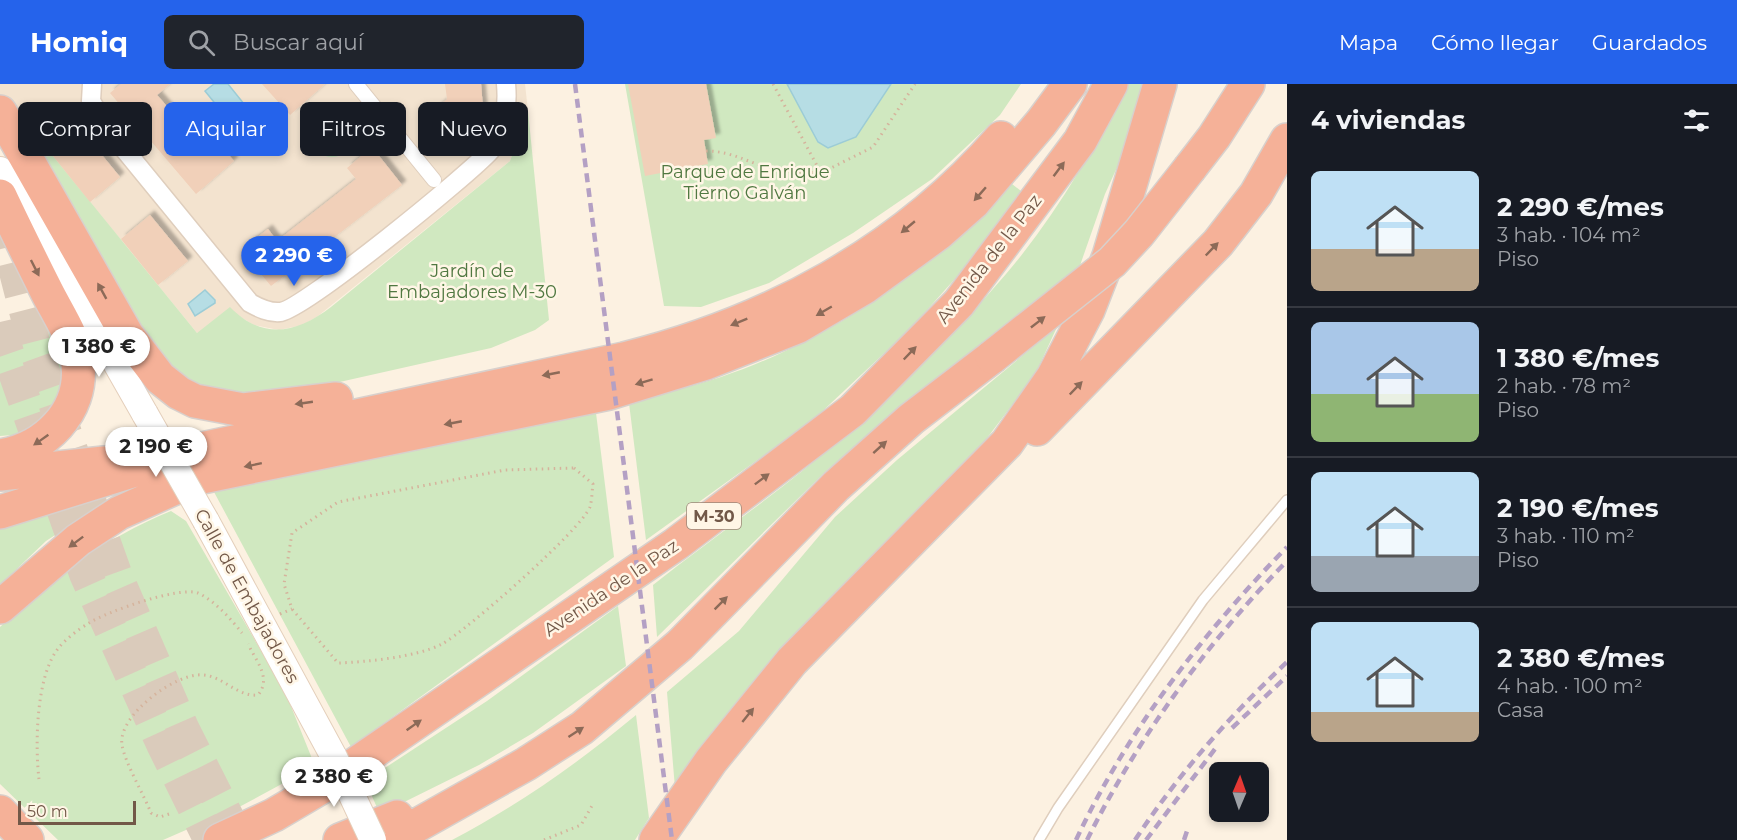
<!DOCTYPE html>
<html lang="es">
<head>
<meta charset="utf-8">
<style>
	body { margin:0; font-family:Montserrat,sans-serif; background:#20242c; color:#f1f3f6; height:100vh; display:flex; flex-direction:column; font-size:22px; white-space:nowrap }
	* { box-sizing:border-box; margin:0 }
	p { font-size:20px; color:#9ea1a6 }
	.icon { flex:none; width:33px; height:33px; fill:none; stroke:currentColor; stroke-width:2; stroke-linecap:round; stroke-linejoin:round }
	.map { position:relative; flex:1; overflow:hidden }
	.sheet { display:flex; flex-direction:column; background:#171b24; width:450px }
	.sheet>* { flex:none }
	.top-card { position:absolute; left:18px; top:18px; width:570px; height:54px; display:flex; gap:12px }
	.needle { width:39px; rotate:2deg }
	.controls { position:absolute; left:1209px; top:678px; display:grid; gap:12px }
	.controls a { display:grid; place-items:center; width:60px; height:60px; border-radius:9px; background:#171b24; box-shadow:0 3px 9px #0003; font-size:30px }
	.scale { position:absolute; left:18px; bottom:15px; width:118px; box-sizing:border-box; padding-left:6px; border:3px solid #725848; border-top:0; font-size:16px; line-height:21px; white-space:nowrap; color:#725848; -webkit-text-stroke:4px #fff6e6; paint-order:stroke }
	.price { position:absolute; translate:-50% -51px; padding:0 14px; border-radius:21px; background:#fff; color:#222; font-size:20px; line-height:39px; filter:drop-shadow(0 2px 3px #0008) }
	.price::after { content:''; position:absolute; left:50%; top:36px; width:18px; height:14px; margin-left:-9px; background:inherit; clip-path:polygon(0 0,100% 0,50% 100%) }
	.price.current { background:#2563eb; color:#fff }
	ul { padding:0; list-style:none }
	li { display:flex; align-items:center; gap:18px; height:150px; padding:0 24px }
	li+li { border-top:2px solid #363941 }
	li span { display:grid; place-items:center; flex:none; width:168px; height:120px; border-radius:9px; color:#555 }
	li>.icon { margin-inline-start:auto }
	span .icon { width:72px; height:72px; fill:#fffc; stroke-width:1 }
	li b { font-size:26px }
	h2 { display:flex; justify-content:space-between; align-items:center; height:72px; padding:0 24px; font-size:26px }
	.tag { padding:0 21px; border-radius:9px; background:#171b24; box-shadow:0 3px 9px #0003; font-size:21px; line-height:54px }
	.tag.current { background:#2563eb; color:#fff }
	header { display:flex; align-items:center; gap:36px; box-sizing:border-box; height:84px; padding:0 30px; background:#2563eb; color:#fff }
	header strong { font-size:28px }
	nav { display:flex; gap:33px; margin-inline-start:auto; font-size:21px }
	.search { width:420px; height:54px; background:#20242c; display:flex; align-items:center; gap:15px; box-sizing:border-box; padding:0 21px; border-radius:9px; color:#9ea1a6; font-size:22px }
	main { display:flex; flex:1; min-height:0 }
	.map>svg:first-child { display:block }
</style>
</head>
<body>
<header>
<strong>Homiq</strong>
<div class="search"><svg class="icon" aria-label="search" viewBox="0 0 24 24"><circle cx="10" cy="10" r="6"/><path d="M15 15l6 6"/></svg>Buscar aquí</div>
<nav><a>Mapa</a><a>Cómo llegar</a><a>Guardados</a></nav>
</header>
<main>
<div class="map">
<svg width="1287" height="756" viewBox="0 0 1287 756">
	<defs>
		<filter id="shadow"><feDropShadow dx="4.5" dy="-4.5" stdDeviation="1.5" flood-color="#0004"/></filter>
	</defs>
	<rect width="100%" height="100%" fill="#fcf1e1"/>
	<path fill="#f3e3cf" d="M 0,0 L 525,0 L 528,27 L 510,77 L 318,232 L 303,241 L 279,246 L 254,241 L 237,231 L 197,249 L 90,118 L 37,73 L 0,14 Z"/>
	<path fill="#d0e8c0" d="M 625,0 L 1021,0 L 1000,31 L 932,95 L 853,149 L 769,199 L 701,223 L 664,222 Z
		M 1129,0 L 1147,0 L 1133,48 L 1105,110 L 1077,190 L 884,337 L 826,387 L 657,553 L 653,501 C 701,463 752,427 801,388 C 875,329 944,263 1006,190 C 1055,133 1093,65 1129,0 Z
		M 528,27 L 549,236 L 535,246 L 491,264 L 255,317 L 230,317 L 165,286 L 37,73 L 53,72 L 197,249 L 230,223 C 263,257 297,249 331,223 L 510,77 Z
		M312 53a20 20 0 1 1 40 0a20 20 0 1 1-40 0Z
		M 1012,100 L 1021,107 L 970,178 L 910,245 L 813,336 L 646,456 L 629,319 C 659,310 691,303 721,293 C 831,256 933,184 1012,100 Z
		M 1057,243 L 1035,291 L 984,358 L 920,432 L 830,514 L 760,592 L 675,704 L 667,608 L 739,547 L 835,433 L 897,376 Z
		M 51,244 L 65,283 L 61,309 L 50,330 L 25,350 L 0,352 L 0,259 Z
		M 596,329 L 614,473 L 351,663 L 214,408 L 295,387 L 386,372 Z
		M 98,414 L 101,421 L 46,457 L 0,501 L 0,443 Z
		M 171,427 L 186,437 L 286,610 L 315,682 L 241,722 L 163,756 L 58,756 L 0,700 L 0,543 C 53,493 103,455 171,427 Z
		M 618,522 L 626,582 L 533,649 L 479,681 L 380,730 L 365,697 L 487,617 Z
		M 636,631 L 649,734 L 635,756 L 452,756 C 520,720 577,680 636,631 Z"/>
	<path fill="#b6dde4" stroke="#9cccd6" stroke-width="1.5" d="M 214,0 L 228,0 L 252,30 L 235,44 L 205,7 Z
		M 787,0 L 891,0 L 856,53 L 828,64 L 818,58 Z
		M 205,206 L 215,216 L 215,219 L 195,232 L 188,220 Z"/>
	<path fill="#f1d0b9" filter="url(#shadow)" d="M 121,0 L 170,0 L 157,11 L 201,61 L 212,52 L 234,77 L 196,110 L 110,9 Z
		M 262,0 L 325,0 L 290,31 Z
		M 445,0 L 481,0 L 483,24 L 476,35 L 446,61 L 424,36 L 447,15 Z
		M 628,0 L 706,0 L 716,54 L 704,56 L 708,80 L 645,92 Z
		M 83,48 L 120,93 L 90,118 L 53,72 Z
		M 372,63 L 402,101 L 271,202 L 241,166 L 268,145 L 277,157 L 356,95 L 347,84 Z
		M 150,131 L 188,177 L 158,201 L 121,155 Z"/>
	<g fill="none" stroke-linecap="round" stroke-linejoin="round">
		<path stroke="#dacbbb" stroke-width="33" stroke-dasharray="33 16" stroke-linecap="butt" d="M 1,131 L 35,264 L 116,491 L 183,645 L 239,756
			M 0,238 L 7,267 L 86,491 L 163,661 L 210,756"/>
		<defs>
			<path id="service" d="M 1039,756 L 1058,724 L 1203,516 L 1287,416"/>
			<path id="pedestrian" d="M 356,0 L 434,96"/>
			<path id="minor" d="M 92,0 L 91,17 L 106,43 L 250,219 C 259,224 269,229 280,228 C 302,227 471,89 491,66 C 505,48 508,21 506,0"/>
			<path id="secondary" d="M 0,86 L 59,179 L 145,330
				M 206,437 L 334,673"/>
			<path id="motorway" d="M 0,28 L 127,251 L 160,294 L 179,309 L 195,317 L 243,326 L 336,315
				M 1190,84 L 1214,53 L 1248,0
				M 0,112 C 15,144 31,176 47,208 C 58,230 75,254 78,280 C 83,328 45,365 0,372
				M 1037,345 L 1218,159 L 1256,110 L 1287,56
				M 0,390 L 104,379
				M 0,428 L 206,364 L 624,275 C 769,239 902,168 1001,54
				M 0,523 L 78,456 L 119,429 L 197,394 L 609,309 L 706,279 L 797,243 L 865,203 L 939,149 L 973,119 L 1041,39 L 1070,0
				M 0,728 L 27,756
				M 220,756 L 274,731 L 325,701 L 676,460 L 853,326 L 959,219 L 1080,57 L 1111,0
				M 340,756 L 397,733
				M 391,756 L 526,680 L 582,644 L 680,561 L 836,402 L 911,335 L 992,273
				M 656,756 L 711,677 L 792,577 L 1007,359 L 1053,293 L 1088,226 L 1109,172 L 1160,0"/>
		</defs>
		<use href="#service" stroke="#dfcebd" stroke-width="12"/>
		<use href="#pedestrian" stroke="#dfcebd" stroke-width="16"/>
		<use href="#minor" stroke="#dfcebd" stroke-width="21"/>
		<use href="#secondary" stroke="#e4cfbb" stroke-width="28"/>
		<use href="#motorway" stroke="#d8d0cc" stroke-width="36"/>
		<path stroke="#d5b39c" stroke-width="3" stroke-dasharray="1.5 4.5" stroke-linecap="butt" d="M 773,0 L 821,89 L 873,63 L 915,0
			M 706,67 C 734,67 751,81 778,86 C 792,88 807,88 820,89
			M 574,384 L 593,400 C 592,407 592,416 590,423 C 581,446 466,547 442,560 C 417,573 366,578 338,579 L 292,525 L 284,500 L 292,449 L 338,418 L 505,386 Z
			M 280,530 L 292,525
			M 39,695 C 35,662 36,594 57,566 C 64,556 79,545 89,539 C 106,528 179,502 198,509 C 215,517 231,535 242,549
			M 169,730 L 160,733 L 151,729 C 144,711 125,679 122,661 C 117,632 176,588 203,591 C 223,592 237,613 258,611 C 272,594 256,577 248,560
			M 544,756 L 581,741 L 593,720"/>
		<use href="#service" stroke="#fff" stroke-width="9"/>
		<use href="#pedestrian" stroke="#fff" stroke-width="14"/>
		<use href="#minor" stroke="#fff" stroke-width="18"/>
		<use href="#secondary" stroke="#fff" stroke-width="26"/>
		<use href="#motorway" stroke="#f5b198" stroke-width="33"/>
		<path stroke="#b4a0c4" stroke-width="4.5" stroke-dasharray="9 6" stroke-linecap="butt" d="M 575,0 L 672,756
			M 1232,644 L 1287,592
			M 1076,756 C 1127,647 1203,549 1287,463
			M 1087,756 C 1138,653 1207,559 1287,477
			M 1135,756 C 1180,688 1228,634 1287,578
			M 1146,756 L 1218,661
			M 1184,756 L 1187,747"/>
		<defs>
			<path id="secondary-bridge" d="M 145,330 L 206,437
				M 334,673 L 373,756"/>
			<path id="motorway-bridge" d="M 992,273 L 1112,178 L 1139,149 L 1190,84"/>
		</defs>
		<use href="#secondary-bridge" stroke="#e4cfbb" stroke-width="28" stroke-linecap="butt"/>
		<use href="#motorway-bridge" stroke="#d8d0cc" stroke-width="36" stroke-linecap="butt"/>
		<use href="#secondary-bridge" stroke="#fff" stroke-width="26"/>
		<use href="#motorway-bridge" stroke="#f5b198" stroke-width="33"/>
	</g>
	<defs><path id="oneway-solid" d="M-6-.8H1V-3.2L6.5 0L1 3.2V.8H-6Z" transform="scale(1.5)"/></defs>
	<g fill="#8c6a58">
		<use href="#oneway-solid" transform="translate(1059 85) rotate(-53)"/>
		<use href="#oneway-solid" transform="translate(980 110) rotate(131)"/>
		<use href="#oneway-solid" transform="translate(908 143) rotate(140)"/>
		<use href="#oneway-solid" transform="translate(1212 165) rotate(-46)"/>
		<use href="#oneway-solid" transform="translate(35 184) rotate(63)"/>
		<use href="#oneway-solid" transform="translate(102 207) rotate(-119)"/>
		<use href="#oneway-solid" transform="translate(824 227) rotate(150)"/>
		<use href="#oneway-solid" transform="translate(739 238) rotate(158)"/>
		<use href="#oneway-solid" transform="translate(1038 238) rotate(-38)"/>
		<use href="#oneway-solid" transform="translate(910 269) rotate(-46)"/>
		<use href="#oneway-solid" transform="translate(551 290) rotate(169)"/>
		<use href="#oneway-solid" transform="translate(644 298) rotate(163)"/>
		<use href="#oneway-solid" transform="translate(1076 304) rotate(-46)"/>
		<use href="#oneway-solid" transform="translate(304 319) rotate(172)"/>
		<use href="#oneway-solid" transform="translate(453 339) rotate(169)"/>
		<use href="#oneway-solid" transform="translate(41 356) rotate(145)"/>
		<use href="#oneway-solid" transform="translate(880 363) rotate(-42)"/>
		<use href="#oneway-solid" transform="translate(253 381) rotate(168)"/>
		<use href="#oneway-solid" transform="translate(762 395) rotate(-37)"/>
		<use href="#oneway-solid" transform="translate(76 458) rotate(143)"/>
		<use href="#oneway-solid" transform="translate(721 519) rotate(-45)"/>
		<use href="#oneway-solid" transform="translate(748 631) rotate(-51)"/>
		<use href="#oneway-solid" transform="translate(414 641) rotate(-35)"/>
		<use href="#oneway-solid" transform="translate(576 648) rotate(-33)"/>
	</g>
	<g text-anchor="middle" stroke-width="5" stroke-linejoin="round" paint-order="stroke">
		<rect fill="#fff6e6" stroke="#9c8777" stroke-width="1.5" x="687" y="419" width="54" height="26" rx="4.5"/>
		<g font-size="16" font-weight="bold" fill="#725848">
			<text x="714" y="438">M-30</text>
		</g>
		<g font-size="18" fill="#507841" stroke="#fff6e6">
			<text x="745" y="94">Parque de Enrique<tspan x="745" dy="21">Tierno Galván</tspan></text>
			<text x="472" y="193">Jardín de<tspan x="472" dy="21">Embajadores M-30</tspan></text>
		</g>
		<g font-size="18" fill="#725848" stroke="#fff6e6">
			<text transform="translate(989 175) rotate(-52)" y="6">Avenida de la Paz</text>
			<text transform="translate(611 504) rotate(-34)" y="6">Avenida de la Paz</text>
			<text transform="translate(247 512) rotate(61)" y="6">Calle de Embajadores</text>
		</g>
	</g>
</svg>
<div class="controls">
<a><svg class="needle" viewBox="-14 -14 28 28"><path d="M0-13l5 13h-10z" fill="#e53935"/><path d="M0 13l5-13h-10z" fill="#9ea1a6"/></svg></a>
</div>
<div class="scale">50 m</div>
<b class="price current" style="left:294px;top:203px">2 290 €</b>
<b class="price" style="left:99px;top:294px">1 380 €</b>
<b class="price" style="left:156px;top:394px">2 190 €</b>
<b class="price" style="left:334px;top:724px">2 380 €</b>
<div class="top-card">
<a class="tag">Comprar</a>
<a class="tag current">Alquilar</a>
<a class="tag">Filtros</a>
<a class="tag">Nuevo</a>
</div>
</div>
<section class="sheet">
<h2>4 viviendas<svg class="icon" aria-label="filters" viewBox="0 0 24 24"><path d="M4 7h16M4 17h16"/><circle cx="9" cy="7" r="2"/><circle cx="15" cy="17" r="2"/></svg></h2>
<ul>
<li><span style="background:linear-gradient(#bfe0f5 65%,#b9a48a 0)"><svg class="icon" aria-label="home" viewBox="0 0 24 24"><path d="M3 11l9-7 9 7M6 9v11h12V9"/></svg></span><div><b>2 290 €/mes</b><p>3 hab. · 104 m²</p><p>Piso</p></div></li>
<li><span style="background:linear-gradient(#a9c7e8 60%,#8fb573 0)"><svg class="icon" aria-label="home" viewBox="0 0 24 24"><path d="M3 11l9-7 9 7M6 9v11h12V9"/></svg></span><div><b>1 380 €/mes</b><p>2 hab. · 78 m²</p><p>Piso</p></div></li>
<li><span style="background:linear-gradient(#bfe0f5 70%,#9aa5b1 0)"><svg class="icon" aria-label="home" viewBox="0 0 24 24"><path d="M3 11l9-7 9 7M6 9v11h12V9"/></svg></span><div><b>2 190 €/mes</b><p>3 hab. · 110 m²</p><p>Piso</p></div></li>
<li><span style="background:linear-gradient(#bfe0f5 75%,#b9a48a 0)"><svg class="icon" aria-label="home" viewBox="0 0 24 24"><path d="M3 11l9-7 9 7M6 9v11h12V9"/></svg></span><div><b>2 380 €/mes</b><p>4 hab. · 100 m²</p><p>Casa</p></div></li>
</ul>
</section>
</main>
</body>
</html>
